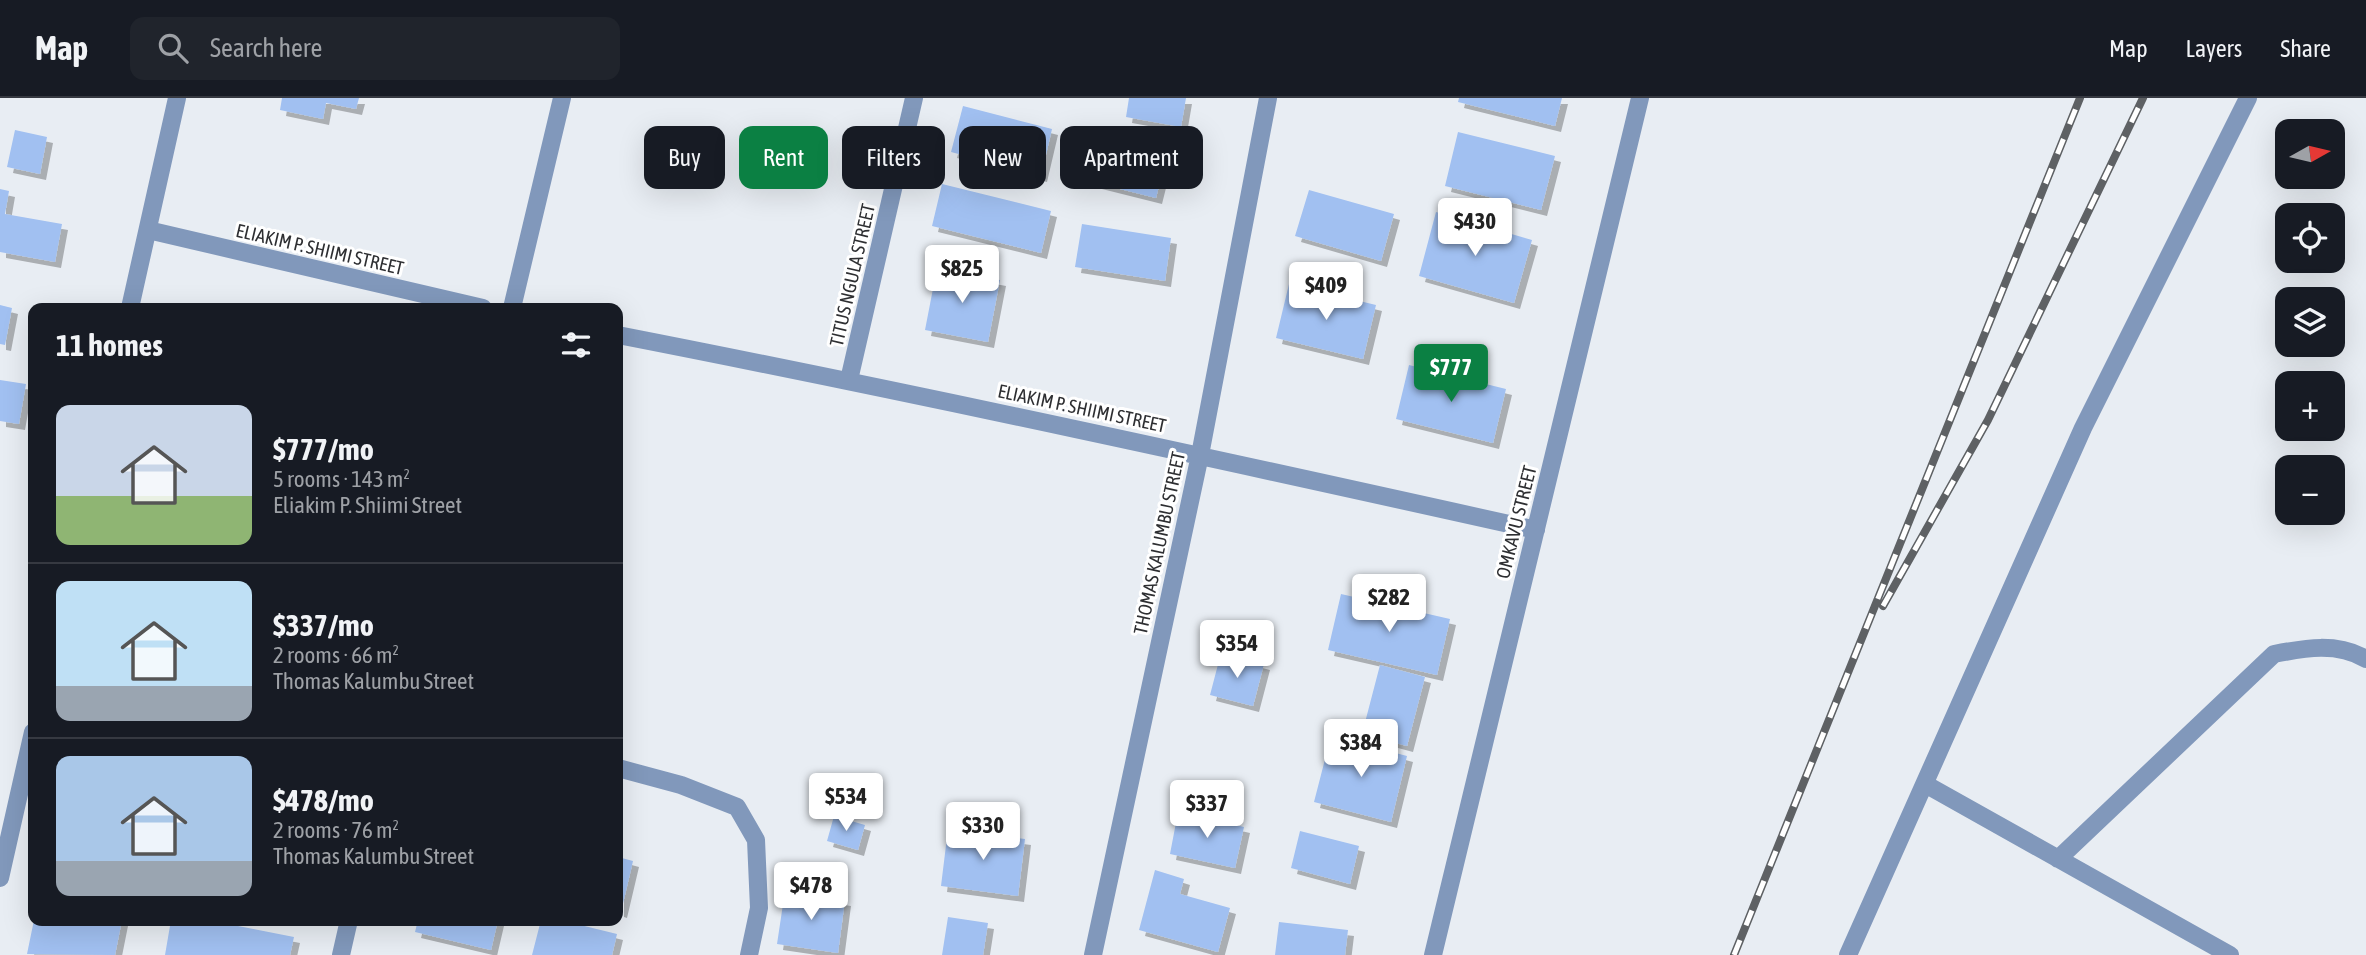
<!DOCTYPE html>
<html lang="en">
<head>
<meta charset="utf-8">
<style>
	body { margin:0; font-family:"Asap Condensed",sans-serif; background:#20242c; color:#f1f3f6; height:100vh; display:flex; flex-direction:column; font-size:26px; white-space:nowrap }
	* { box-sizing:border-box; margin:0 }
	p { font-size:23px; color:#9ea1a6 }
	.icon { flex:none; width:38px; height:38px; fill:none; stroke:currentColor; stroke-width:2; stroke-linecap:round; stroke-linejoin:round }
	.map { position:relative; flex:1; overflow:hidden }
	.drawer { position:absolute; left:28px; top:205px; width:595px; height:623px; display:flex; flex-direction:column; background:#171b24; border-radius:14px; box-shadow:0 7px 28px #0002 }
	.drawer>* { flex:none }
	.top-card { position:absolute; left:644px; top:28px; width:665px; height:63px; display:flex; gap:14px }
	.needle { width:46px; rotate:82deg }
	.tools { position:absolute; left:2275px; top:21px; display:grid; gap:14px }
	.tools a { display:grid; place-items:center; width:70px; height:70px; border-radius:14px; background:#171b24; box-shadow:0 7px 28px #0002; font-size:35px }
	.price { position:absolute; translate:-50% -60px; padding:0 16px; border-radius:7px; background:#fff; color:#222; font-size:23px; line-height:46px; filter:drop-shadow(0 2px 4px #0008) }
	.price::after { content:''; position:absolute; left:50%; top:42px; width:21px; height:16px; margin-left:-10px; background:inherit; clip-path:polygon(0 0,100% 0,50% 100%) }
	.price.current { background:#0b8043; color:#fff }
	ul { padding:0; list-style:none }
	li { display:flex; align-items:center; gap:21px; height:175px; padding:0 28px }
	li+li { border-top:2px solid #363941 }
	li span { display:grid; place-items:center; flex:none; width:196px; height:140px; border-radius:14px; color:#555 }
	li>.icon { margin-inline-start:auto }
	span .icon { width:84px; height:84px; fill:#fffc; stroke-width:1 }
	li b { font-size:30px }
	h2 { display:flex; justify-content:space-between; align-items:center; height:84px; padding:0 28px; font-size:30px }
	.chip { padding:0 24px; border-radius:14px; background:#171b24; box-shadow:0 7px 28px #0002; font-size:24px; line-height:63px }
	.chip.current { background:#0b8043; color:#fff }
	header { display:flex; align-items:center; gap:42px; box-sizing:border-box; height:98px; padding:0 35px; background:#171b24; border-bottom:2px solid #363941 }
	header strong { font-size:33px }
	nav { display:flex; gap:38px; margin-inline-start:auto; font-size:24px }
	.search { width:490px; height:63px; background:#20242c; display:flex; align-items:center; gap:18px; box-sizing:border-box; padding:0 24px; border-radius:14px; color:#9ea1a6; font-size:26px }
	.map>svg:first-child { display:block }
</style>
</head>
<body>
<header>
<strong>Map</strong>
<div class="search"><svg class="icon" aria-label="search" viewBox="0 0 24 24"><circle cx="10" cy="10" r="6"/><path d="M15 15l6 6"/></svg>Search here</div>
<nav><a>Map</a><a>Layers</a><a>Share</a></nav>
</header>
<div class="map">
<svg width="2366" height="857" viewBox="0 0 2366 857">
	<defs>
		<filter id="shadow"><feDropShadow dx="6" dy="6" stdDeviation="0" flood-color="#0004"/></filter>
	</defs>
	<rect width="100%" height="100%" fill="#e8edf3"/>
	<path fill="#a1c0f1" filter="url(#shadow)" d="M 282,0 L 359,0 L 356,11 L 326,5 L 323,21 L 280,12 Z
		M 1129,0 L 1186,0 L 1181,29 L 1126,19 Z
		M 1459,0 L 1562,0 L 1555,28 L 1458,4 Z
		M 963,8 L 1052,31 L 1041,78 L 951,54 Z
		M 1088,31 L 1168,52 L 1156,100 L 1076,80 Z
		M 15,32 L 47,39 L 40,76 L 7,69 Z
		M 1458,34 L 1555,58 L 1541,112 L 1445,88 Z
		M 942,86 L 1051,113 L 1041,155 L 932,128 Z
		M 0,91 L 9,93 L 5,116 L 62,126 L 55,164 L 0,154 Z
		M 1309,92 L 1394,116 L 1381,163 L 1295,138 Z
		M 1436,114 L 1532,142 L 1514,205 L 1419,178 Z
		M 1082,126 L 1171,140 L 1165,183 L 1075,169 Z
		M 937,170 L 1000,182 L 988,244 L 925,232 Z
		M 1289,186 L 1376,207 L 1363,261 L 1276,240 Z
		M 0,207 L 12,210 L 5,247 L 0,246 Z
		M 1409,267 L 1506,291 L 1493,345 L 1396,321 Z
		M 0,282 L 26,286 L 19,326 L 0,323 Z
		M 1341,496 L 1450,521 L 1437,577 L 1328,552 Z
		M 1221,555 L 1264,566 L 1253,608 L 1210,597 Z
		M 1380,567 L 1425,579 L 1407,648 L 1362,636 Z
		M 1331,638 L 1407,658 L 1391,724 L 1314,704 Z
		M 1178,714 L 1244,729 L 1235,770 L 1170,756 Z
		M 834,718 L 865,727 L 858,752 L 827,743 Z
		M 948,731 L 1025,741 L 1018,798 L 941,788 Z
		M 1300,733 L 1359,748 L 1350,786 L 1291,770 Z
		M 618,759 L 633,763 L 621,814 L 618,813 Z
		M 1155,772 L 1184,781 L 1180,796 L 1230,810 L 1218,854 L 1139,832 Z
		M 785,793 L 845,802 L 838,855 L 777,846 Z
		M 948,819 L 988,825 L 983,857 L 942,857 Z
		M 34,822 L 122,822 L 115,857 L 27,856 Z
		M 171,822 L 207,822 L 294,839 L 290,857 L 165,857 Z
		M 418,822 L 498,822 L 491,852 L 415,834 Z
		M 541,822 L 560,822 L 617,836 L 612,857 L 532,857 Z
		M 1279,824 L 1348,832 L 1345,857 L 1275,857 Z"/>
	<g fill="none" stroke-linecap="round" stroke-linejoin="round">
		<path stroke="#8198bb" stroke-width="18" d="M 148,132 L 483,210
			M 130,210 L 177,0
			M 512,210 L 562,0
			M 618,237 C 925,297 1230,364 1536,432
			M 849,282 L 914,0
			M 618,670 L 681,687 L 737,709 L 756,742 L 759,810 L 749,857
			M 1925,686 L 2230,857
			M 2058,761 L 2274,556 C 2305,550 2337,544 2366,561
			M 0,780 L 33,634
			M 341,857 L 349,822
			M 1093,857 L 1200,357 L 1268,0
			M 1433,857 L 1640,0
			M 1848,857 L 2083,330 L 2248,0"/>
		<defs>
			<path id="rail" d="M 1883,508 L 1988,322 L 2143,0
				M 1734,857 L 2080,0"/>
		</defs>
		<use href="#rail" stroke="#5e6164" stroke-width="8"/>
		<use href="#rail" stroke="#fff" stroke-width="5" stroke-dasharray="16" stroke-linecap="butt"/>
	</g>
	<g text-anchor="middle" stroke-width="6" stroke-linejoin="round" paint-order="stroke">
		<g font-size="19" fill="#2e2f32" stroke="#fff">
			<text transform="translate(320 151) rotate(13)" y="7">ELIAKIM P. SHIIMI STREET</text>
			<text transform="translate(852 177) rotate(-77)" y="7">TITUS NGULA STREET</text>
			<text transform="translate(1082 310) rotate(12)" y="7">ELIAKIM P. SHIIMI STREET</text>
			<text transform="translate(1516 424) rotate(-76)" y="7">OMKAVU STREET</text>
			<text transform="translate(1159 445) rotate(-78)" y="7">THOMAS KALUMBU STREET</text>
		</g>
	</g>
</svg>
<div class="tools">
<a><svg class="needle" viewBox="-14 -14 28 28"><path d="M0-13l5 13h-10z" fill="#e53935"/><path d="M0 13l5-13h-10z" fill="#9ea1a6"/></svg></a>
<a><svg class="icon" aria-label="locate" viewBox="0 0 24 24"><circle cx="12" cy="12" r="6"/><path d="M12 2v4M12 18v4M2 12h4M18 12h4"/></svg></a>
<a><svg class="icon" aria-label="layers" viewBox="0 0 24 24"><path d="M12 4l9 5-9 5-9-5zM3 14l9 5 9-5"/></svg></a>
<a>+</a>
<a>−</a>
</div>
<b class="price" style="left:1475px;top:160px">$430</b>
<b class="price" style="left:962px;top:207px">$825</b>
<b class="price" style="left:1326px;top:224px">$409</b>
<b class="price current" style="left:1451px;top:306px">$777</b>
<b class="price" style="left:1389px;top:536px">$282</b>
<b class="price" style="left:1237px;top:582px">$354</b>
<b class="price" style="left:1361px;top:681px">$384</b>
<b class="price" style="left:846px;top:735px">$534</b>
<b class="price" style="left:1207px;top:742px">$337</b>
<b class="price" style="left:983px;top:764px">$330</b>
<b class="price" style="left:811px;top:824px">$478</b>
<div class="top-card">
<a class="chip">Buy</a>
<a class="chip current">Rent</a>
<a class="chip">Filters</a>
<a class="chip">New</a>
<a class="chip">Apartment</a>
</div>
<section class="drawer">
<h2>11 homes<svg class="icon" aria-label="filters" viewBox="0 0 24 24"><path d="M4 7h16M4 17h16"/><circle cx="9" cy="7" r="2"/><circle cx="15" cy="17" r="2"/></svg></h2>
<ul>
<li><span style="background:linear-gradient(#c9d6e8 65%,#8fb573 0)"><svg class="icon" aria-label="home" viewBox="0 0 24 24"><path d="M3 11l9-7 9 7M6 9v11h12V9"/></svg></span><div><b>$777/mo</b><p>5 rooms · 143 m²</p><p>Eliakim P. Shiimi Street</p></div></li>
<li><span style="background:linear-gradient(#bfe0f5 75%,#9aa5b1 0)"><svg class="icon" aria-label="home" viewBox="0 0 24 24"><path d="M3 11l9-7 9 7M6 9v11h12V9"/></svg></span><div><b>$337/mo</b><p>2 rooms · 66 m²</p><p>Thomas Kalumbu Street</p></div></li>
<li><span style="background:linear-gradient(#a9c7e8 75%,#9aa5b1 0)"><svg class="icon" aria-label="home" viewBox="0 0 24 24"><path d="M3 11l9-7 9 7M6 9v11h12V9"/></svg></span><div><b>$478/mo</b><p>2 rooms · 76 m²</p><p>Thomas Kalumbu Street</p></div></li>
</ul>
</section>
</div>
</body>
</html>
